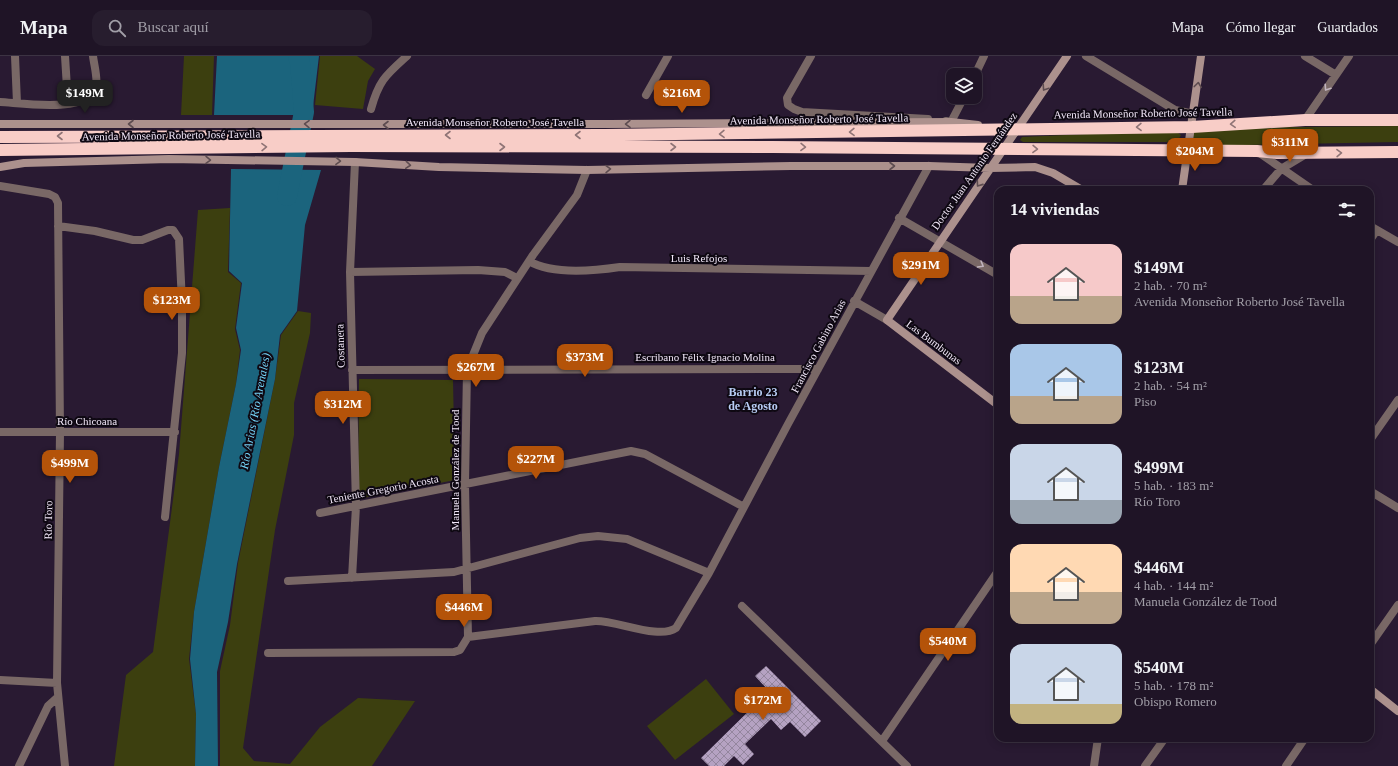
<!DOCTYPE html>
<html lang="es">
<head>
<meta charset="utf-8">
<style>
	body { margin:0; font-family:"Times New Roman",serif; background:#271d2e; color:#f1f3f6; height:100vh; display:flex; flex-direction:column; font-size:15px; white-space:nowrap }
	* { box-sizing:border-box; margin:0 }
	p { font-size:13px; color:#a19ea7 }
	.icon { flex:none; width:22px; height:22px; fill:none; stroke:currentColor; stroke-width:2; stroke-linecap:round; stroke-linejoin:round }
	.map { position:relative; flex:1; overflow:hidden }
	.side { position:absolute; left:994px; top:130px; width:380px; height:556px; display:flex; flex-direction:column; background:#1f1426; border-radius:12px; box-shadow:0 2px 10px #0003,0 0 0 1px #3c3343 }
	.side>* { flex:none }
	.buttons { position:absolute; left:946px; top:12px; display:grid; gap:8px }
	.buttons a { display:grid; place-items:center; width:36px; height:36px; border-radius:8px; background:#1f1426; box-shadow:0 2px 10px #0003,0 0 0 1px #3c3343; font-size:20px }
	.price { position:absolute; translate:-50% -34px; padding:0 9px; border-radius:8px; background:#b45309; color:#fff; font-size:13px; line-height:26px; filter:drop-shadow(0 1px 2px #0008) }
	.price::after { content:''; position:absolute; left:50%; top:24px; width:12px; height:9px; margin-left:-6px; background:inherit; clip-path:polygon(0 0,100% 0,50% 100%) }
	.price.on { background:#222; color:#fff }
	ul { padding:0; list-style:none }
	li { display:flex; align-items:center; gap:12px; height:100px; padding:0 16px }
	li span { display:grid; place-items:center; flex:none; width:112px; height:80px; border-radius:12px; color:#555 }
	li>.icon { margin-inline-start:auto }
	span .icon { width:48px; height:48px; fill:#fffc; stroke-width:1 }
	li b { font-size:17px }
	h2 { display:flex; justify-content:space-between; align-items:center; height:48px; padding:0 16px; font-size:17px }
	header { display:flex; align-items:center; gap:24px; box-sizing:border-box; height:56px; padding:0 20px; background:#1f1426; border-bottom:1px solid #3c3343 }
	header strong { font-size:19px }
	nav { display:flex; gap:22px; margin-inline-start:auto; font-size:14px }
	.search { width:280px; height:36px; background:#271d2e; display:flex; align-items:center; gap:10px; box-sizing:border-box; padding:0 14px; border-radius:12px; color:#a19ea7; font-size:15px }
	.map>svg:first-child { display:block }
</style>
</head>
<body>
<header>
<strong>Mapa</strong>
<div class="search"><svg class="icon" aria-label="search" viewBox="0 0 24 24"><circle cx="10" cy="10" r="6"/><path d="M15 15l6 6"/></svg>Buscar aquí</div>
<nav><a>Mapa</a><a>Cómo llegar</a><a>Guardados</a></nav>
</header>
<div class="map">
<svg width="1398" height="710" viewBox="0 0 1398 710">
	<defs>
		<pattern id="building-cross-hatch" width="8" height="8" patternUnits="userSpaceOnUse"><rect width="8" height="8" fill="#b5a2c2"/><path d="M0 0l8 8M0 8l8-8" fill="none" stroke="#94869e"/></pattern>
	</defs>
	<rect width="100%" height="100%" fill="#291a32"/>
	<path fill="#3c3f0f" d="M 184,0 L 214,0 L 212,59 L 181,59 Z
		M 320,0 L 357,0 L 375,13 L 368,25 L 363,53 L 315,49 Z
		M 1398,70 L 1398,86 L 1201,90 L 1192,83 L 1192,79 L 1198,72 Z
		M 1174,74 L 1181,79 L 1177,86 L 1023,86 L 1020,84 L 1022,81 Z
		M 230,152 L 228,216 L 241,227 L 235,273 L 240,294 L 236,328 L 219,411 L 194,556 L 189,603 L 196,658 L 195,710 L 114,710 L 126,619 L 153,596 L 179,398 L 198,154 Z
		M 298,255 L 311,257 L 310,277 L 294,347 L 294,379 L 275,474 L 243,692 L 254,705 L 290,708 L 320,671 L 358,642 L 415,645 L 372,710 L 220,710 L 220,615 L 230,569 L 238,507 L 275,323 L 281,279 Z
		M 359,323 L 453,324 L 455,424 L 358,443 Z
		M 706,623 L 734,658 L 675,704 L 647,670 Z"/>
	<path fill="#1b647d" d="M 217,0 L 319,0 L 312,59 L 214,59 Z
		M 231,113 L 321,114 L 305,169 L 297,255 L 280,279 L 275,323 L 237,508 L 228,566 L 217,616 L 218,710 L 195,710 L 196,658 L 190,603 L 194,556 L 219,411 L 236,328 L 241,294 L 236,272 L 242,227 L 229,215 Z"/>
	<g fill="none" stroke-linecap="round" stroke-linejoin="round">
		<path stroke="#1b647d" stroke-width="20" d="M 287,140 L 304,56 L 300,7 L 298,0"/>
	</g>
	<path fill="url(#building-cross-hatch)" d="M 766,610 L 821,665 L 805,681 L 790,666 L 781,674 L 771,663 L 745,688 L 754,698 L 743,709 L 734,700 L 724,710 L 709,710 L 701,702 L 769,635 L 755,620 Z"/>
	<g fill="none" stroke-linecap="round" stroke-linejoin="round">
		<path stroke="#796866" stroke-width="8" d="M 15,0 L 17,47
			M 65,0 L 68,48
			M 811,0 L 787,42 L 788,49 L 794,53 L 802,56 L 928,63
			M 1086,0 L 1175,54 L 1194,58
			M 1305,0 L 1336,19
			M 975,19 L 984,0
			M 646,39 L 668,0
			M 0,46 C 22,47 88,58 96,31 C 98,22 94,9 93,0
			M 371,53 C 379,24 386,19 407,0
			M 1305,64 L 1349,0
			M 946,65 L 951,66 L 964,41
			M 1258,96 L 1313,134
			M 0,130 L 49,138 L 55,141 L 58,147 L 60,376 L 57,627 L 65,710
			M 1263,134 L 1281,113 L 1306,98
			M 899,162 L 998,219
			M 58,170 L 95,175 L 133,184 L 142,184 L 168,174 L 173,174 L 179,183 L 182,247 L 182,297 L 165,461
			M 1370,170 L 1398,186
			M 1370,184 L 1377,174
			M 529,205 C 552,219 593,215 620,211 L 871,215
			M 350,216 L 478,214 L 505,216 L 517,222
			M 854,245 L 887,264
			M 352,314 L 818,313
			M 0,376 L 175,376
			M 1370,384 L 1398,344
			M 1370,435 L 1398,452
			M 320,457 L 631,395 L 645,398 L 744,451
			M 352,522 L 356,450 L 350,216 L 355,106
			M 288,525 L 454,516 L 580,482 L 598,480 L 627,483 L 709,517
			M 742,550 L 907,710
			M 468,581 L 465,428 L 467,314 L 482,277 L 533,199 L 577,139 L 587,114
			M 1370,589 L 1398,549
			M 268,597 L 454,596 L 460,594 L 468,581 L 595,565 C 616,564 659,584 676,572 L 709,517 L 788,368 L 929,110
			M 0,624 L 57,627
			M 882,685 L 998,515
			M 19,710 L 48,650 L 58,641
			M 1094,710 L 1098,682
			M 1145,710 L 1165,682
			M 1286,710 L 1305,682"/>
		<path stroke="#ac918d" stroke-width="8" d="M 0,68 L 609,68 L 951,66 L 978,69
			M 0,111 L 24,107 L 169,103 L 355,106 L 439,111 L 587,114 L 791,110 L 929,110 L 990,112 L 1035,111 L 1053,117 L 1082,134
			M 1182,134 L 1201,0
			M 998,349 L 887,264 L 1067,0
			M 1370,633 L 1398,655"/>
		<path stroke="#f8cdc7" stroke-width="12" d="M 0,81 L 605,79 L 1192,71 L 1305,64 L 1398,64
			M 0,94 L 351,90 L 773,91 L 1257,95 L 1277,97 L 1398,96"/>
	</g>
	<defs><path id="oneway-chevron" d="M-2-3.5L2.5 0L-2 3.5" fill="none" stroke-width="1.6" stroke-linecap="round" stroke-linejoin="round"/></defs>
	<g stroke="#5d4c50">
		<use href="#oneway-chevron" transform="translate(1198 29) rotate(-83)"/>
		<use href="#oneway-chevron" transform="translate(1045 32) rotate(124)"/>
		<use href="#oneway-chevron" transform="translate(131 68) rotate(-180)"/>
		<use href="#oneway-chevron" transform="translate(307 68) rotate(-179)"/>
		<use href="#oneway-chevron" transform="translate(628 68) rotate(179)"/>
		<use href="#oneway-chevron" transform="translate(386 69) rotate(180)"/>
		<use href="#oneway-chevron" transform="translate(208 104) rotate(1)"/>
		<use href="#oneway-chevron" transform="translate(338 105) rotate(1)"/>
		<use href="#oneway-chevron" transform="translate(408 109) rotate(5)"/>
		<use href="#oneway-chevron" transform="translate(892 110)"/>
		<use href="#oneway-chevron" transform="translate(608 113) rotate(-1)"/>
		<use href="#oneway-chevron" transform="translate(979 128) rotate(125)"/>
	</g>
	<g stroke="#c1b4be">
		<use href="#oneway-chevron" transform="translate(1327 32) rotate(124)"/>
		<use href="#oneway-chevron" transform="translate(981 209) rotate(30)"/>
	</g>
	<g stroke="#8f7476">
		<use href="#oneway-chevron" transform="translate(1233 68) rotate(177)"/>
		<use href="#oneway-chevron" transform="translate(1139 71) rotate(179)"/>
		<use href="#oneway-chevron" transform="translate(852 76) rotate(179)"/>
		<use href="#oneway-chevron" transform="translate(722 78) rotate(179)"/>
		<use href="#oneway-chevron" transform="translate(448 79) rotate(-180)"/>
		<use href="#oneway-chevron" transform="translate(578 79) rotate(-180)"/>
		<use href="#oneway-chevron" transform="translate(60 80) rotate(180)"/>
		<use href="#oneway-chevron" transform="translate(264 91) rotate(-1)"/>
		<use href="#oneway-chevron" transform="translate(502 91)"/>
		<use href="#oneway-chevron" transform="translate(673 91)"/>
		<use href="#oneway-chevron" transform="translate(803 91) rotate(1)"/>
		<use href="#oneway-chevron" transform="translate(1035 93) rotate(1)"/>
		<use href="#oneway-chevron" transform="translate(1339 97) rotate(-1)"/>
	</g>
	<g text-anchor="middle" stroke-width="4" stroke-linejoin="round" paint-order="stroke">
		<g font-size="11" fill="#f1e7f8" stroke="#0e0812">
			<text transform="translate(1143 57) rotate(-1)" y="4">Avenida Monseñor Roberto José Tavella</text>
			<text transform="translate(819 63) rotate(-1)" y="4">Avenida Monseñor Roberto José Tavella</text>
			<text x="495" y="70">Avenida Monseñor Roberto José Tavella</text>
			<text transform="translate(171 79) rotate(-1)" y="4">Avenida Monseñor Roberto José Tavella</text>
			<text transform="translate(974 115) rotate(-55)" y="4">Doctor Juan Antonio Fernández</text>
			<text x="699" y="206">Luis Refojos</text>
			<text transform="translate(934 286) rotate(37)" y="4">Las Bumbunas</text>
			<text transform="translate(340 290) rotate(-92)" y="4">Costanera</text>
			<text transform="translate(818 290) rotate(-62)" y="4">Francisco Gabino Arias</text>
			<text x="705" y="305">Escribano Félix Ignacio Molina</text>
			<text x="87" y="369">Río Chicoana</text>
			<text transform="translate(455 414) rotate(-90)" y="4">Manuela González de Tood</text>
			<text transform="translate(383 433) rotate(-11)" y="4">Teniente Gregorio Acosta</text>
			<text transform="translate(48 464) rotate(-89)" y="4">Río Toro</text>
		</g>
		<g font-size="12" font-weight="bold" fill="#b7ccf3" stroke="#0e0812">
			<text x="753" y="340">Barrio 23<tspan x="753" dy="14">de Agosto</tspan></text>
		</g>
		<g font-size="12" font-style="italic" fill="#74d3f7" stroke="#0e0812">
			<text transform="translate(255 355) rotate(-79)" y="4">Río Arias (Río Arenales)</text>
		</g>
	</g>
</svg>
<div class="buttons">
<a><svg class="icon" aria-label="layers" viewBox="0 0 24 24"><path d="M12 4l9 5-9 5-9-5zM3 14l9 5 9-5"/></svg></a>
</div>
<b class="price on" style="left:85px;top:58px">$149M</b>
<b class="price" style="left:682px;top:58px">$216M</b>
<b class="price" style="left:1290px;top:107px">$311M</b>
<b class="price" style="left:1195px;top:116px">$204M</b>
<b class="price" style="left:921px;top:230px">$291M</b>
<b class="price" style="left:172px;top:265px">$123M</b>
<b class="price" style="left:585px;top:322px">$373M</b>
<b class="price" style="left:476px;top:332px">$267M</b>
<b class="price" style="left:343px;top:369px">$312M</b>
<b class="price" style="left:536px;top:424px">$227M</b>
<b class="price" style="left:70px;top:428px">$499M</b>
<b class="price" style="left:464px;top:572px">$446M</b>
<b class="price" style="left:948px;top:606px">$540M</b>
<b class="price" style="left:763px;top:665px">$172M</b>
<section class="side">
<h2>14 viviendas<svg class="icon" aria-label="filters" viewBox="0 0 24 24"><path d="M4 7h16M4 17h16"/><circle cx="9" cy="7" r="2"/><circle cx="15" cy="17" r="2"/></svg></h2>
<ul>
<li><span style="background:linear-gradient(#f6c9c9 65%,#b9a48a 0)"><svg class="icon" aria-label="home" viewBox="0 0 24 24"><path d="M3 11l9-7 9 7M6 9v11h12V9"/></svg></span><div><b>$149M</b><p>2 hab. · 70 m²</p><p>Avenida Monseñor Roberto José Tavella</p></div></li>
<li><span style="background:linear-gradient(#a9c7e8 65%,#b9a48a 0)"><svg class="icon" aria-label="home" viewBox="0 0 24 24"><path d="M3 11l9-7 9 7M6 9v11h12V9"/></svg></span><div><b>$123M</b><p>2 hab. · 54 m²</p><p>Piso</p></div></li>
<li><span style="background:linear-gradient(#c9d6e8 70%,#9aa5b1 0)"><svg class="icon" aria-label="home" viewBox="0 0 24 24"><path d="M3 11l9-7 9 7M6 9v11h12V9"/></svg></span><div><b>$499M</b><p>5 hab. · 183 m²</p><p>Río Toro</p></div></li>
<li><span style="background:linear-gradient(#ffd9b3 60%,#b9a48a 0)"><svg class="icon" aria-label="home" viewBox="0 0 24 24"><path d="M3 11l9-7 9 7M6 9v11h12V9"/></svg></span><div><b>$446M</b><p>4 hab. · 144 m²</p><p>Manuela González de Tood</p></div></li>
<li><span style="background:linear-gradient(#c9d6e8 75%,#c2b280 0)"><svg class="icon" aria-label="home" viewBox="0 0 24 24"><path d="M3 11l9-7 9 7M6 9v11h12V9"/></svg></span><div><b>$540M</b><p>5 hab. · 178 m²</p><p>Obispo Romero</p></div></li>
</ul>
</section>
</div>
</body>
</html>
